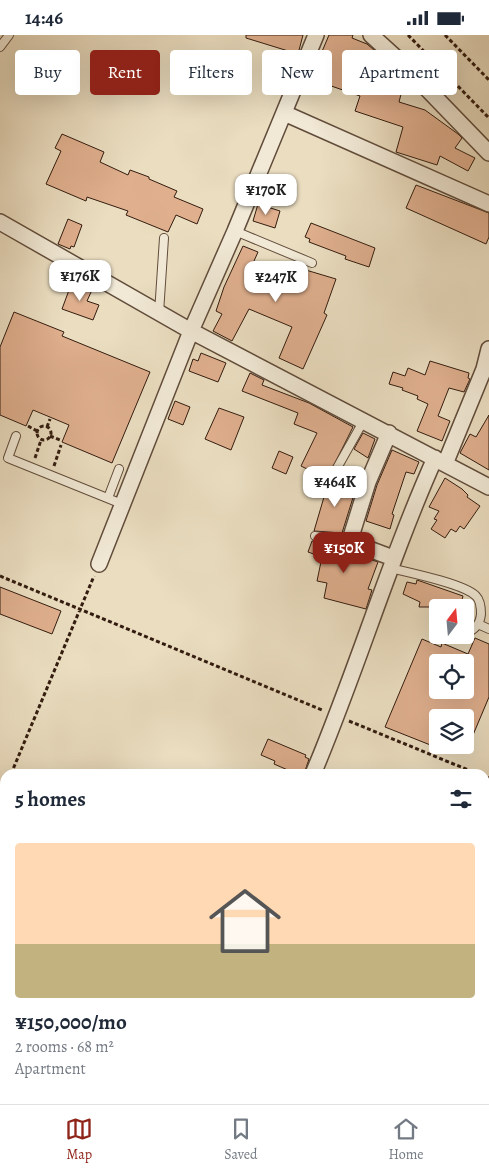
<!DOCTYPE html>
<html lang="en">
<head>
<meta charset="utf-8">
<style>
	body { margin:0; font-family:Alegreya,serif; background:#f6f6f7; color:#1f2937; height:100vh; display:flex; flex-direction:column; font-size:19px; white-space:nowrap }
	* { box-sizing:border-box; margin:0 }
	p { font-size:16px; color:#747a83 }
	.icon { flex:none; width:28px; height:28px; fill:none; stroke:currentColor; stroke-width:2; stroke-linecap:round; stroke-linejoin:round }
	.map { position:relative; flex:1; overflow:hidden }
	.drawer { position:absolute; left:0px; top:734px; width:490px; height:336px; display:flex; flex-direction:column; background:#fff; border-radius:15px 15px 0 0; box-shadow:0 5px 20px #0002 }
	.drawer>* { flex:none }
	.guide { position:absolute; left:15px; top:15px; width:460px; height:45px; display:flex; gap:10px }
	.needle { width:32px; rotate:16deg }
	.tools { position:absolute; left:429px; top:564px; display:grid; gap:10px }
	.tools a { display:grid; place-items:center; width:45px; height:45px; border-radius:5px; background:#fff; box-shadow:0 5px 20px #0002; font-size:25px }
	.price { position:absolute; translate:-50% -42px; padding:0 11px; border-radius:10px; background:#fff; color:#222; font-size:16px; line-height:32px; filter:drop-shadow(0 1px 2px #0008) }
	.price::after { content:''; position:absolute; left:50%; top:30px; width:15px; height:11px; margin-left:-8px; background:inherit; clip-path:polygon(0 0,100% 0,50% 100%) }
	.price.active { background:#8f2418; color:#fff }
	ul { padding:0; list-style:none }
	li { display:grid; align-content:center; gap:10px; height:265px; padding:0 15px }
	li span { display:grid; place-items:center; height:155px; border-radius:5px; color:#555 }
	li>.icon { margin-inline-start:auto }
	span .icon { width:90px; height:90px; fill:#fffc; stroke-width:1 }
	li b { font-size:21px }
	h2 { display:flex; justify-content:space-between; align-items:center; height:60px; padding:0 15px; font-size:21px }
	.chip { padding:0 18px; border-radius:5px; background:#fff; box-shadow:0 5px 20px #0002; font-size:18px; line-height:45px }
	.chip.active { background:#8f2418; color:#fff }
	.status { display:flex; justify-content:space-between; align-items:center; height:35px; padding:0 25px; background:#fff; direction:ltr }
	.status svg { height:14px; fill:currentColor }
	.menu { display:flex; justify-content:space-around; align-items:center; height:70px; border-top:1px solid #e0e1e3; background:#fff; font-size:14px; color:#747a83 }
	.menu a { display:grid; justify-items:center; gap:2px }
	.menu .active { color:#8f2418 }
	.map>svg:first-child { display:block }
</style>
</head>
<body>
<div class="status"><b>14:46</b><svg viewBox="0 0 49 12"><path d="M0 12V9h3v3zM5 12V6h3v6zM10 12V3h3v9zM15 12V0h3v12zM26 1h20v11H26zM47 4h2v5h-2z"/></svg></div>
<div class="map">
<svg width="489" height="1069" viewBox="0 0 489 1069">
	<rect width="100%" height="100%" fill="#eaddc0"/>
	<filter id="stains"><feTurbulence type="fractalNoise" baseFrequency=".004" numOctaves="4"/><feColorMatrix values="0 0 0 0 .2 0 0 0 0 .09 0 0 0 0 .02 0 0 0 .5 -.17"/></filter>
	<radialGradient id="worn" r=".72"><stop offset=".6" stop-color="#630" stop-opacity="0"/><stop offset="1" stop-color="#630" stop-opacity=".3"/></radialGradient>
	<path fill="#dfaf8e" stroke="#331c0f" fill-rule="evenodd" d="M 246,0 L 303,0 L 298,19 L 246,3 Z
		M 329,0 L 353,0 L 352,3 L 367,9 L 374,15 L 370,25 L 392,32 L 396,36 L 405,44 L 399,67 L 425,75 L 458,99 L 462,103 L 455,113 L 475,123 L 468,136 L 440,121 L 437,130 L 396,117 L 403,92 L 355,76 L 360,61 L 317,46 L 318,43 L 315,42 L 317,33 L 315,33 Z
		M 62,99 L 104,117 L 100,127 L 128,140 L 130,135 L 149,142 L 149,144 L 177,156 L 174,162 L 203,174 L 197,189 L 176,180 L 168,197 L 126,180 L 128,176 L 87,162 L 86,166 L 46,149 L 61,116 L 55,113 Z
		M 416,150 L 489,178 L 489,202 L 486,209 L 406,173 Z
		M 258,169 L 280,176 L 275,193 L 253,186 Z
		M 68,184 L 82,190 L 74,212 L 71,211 L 70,214 L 58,209 Z
		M 311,188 L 375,213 L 369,232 L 345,224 L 346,221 L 309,207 L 310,204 L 305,202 Z
		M 243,211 L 258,217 L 254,226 L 286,238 L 289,230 L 336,244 L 324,278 L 327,280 L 303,334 L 279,323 L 292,292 L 249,274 L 232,306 L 213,296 L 222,279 L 216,276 L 224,252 Z
		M 72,247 L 92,255 L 87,266 L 99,270 L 93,285 L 62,274 Z
		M 14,277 L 64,297 L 62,301 L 150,337 L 112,428 L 62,407 L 69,390 L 33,375 L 26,391 L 0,380 L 0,312 Z
		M 201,318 L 226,328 L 218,347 L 189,336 L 193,324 L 198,326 Z
		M 430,326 L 469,338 L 468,343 L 470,344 L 464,357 L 449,353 L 438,381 L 450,386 L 442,406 L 417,396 L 428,369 L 417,364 L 418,361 L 402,355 L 403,353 L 389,349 L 393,337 L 405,341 L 408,333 L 425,340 Z
		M 250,338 L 264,345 L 262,350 L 309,368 L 353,392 L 327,444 L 301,431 L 317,398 L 294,389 L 298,378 L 242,356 Z
		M 175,366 L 190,372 L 183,390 L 168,384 Z
		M 219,373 L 244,382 L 231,415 L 205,404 Z
		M 489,380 L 489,435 L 460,418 L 470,399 L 476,402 Z
		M 363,398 L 375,404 L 368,423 L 354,414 Z
		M 392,415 L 419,427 L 414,439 L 406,437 L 392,479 L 394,480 L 390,494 L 366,486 L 377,450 Z
		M 279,416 L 293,422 L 286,439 L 272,433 Z
		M 445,443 L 462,454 L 468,460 L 467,462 L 480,471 L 464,494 L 460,491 L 456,497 L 451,494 L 445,503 L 431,494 L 437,485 L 434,484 L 439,476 L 429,472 Z
		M 329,445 L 356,453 L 342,498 L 314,496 Z
		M 312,506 L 342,510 L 341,512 L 349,517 L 378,527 L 368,554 L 372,555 L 366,574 L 324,563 L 327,548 L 317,546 L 322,522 L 308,517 Z
		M 417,545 L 463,561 L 460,572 L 419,572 L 420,567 L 403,559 L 407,547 L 416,549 Z
		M 0,552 L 61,576 L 52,599 L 0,579 Z
		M 475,603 L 489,609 L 489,662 L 465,719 L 465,682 L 438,682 L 438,713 L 385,692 L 422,604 L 441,612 L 442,608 L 468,619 ZM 438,628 L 465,628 L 465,655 L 438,655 Z
		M 268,704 L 306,720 L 305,722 L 309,724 L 304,739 L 297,739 L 274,729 L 275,726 L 261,720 Z"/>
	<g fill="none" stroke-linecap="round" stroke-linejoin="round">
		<defs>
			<path id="service" d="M 0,12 L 9,0
				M 235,196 L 312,228
				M 159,278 L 164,203
				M 16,401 L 8,423 L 122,469
				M 337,433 L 364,385
				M 108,463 L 119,434
				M 315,501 L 350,505
				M 390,533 C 407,537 465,549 476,561 C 480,565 481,574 481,579 C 480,590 474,595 465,599
				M 478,589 L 489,594
				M 440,600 L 459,602 L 464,600"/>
			<path id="minor" d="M 371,0 L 403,29 L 489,118
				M 284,78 L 489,169
				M 0,187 L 191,296 L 489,452
				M 389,398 L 368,447 L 350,505 L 353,508 L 393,523
				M 445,429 L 484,334 L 489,314
				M 99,529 L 191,296 L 235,196 L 316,0
				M 313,739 C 357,635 389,526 435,423
				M 485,1045 L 489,1036
				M 177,1069 L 179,1065
				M 475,1069 L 477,1065"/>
		</defs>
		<use href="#service" stroke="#614c3b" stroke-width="10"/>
		<use href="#minor" stroke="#614c3b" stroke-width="18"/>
		<path stroke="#331c0f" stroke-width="3" stroke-dasharray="4 2.5" stroke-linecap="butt" d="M 408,0 L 489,83
			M 445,0 L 489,45
			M 28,391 L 37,396
			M37 398a7 7 0 1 1 14 0a7 7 0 1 1-14 0Z
			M 47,392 L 50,384
			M 50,401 L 60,405
			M 35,423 L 41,405
			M 54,431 L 61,410
			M 0,541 L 322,675
			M 349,686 L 478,739
			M 11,739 L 94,541
			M 485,742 L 489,743
			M 5,753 L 0,765 L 5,783"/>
		<use href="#service" stroke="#f1e9d6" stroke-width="8"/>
		<use href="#minor" stroke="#f1e9d6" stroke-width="15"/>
	</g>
	<rect width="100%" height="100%" filter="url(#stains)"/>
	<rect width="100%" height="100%" fill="url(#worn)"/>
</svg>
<div class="tools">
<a><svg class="needle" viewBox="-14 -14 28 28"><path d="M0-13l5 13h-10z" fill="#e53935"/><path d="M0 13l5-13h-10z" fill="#747a83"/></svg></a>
<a><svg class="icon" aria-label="locate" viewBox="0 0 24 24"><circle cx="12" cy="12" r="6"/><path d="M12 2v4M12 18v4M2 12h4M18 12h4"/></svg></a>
<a><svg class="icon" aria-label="layers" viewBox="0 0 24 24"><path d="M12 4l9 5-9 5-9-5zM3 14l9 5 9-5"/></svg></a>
</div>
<b class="price" style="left:266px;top:181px">¥170K</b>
<b class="price" style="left:80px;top:267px">¥176K</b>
<b class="price" style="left:276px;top:268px">¥247K</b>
<b class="price" style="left:335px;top:473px">¥464K</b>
<b class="price active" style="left:344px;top:539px">¥150K</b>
<div class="guide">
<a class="chip">Buy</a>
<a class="chip active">Rent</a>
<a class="chip">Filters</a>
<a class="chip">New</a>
<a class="chip">Apartment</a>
</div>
<section class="drawer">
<h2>5 homes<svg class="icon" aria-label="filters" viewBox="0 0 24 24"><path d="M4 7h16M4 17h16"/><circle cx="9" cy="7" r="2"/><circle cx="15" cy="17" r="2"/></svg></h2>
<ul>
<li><span style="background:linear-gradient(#ffd9b3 65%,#c2b280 0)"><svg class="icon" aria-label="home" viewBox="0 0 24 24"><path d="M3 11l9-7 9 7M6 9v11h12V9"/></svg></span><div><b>¥150,000/mo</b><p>2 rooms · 68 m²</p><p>Apartment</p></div></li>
</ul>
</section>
</div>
<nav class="menu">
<a class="active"><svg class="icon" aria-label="map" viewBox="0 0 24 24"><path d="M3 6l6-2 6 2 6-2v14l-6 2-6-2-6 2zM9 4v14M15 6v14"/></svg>Map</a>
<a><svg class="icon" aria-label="saved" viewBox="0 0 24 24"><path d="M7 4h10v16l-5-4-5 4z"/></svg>Saved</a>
<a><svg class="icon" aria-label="home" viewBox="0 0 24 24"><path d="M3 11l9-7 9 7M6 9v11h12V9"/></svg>Home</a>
</nav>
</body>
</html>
